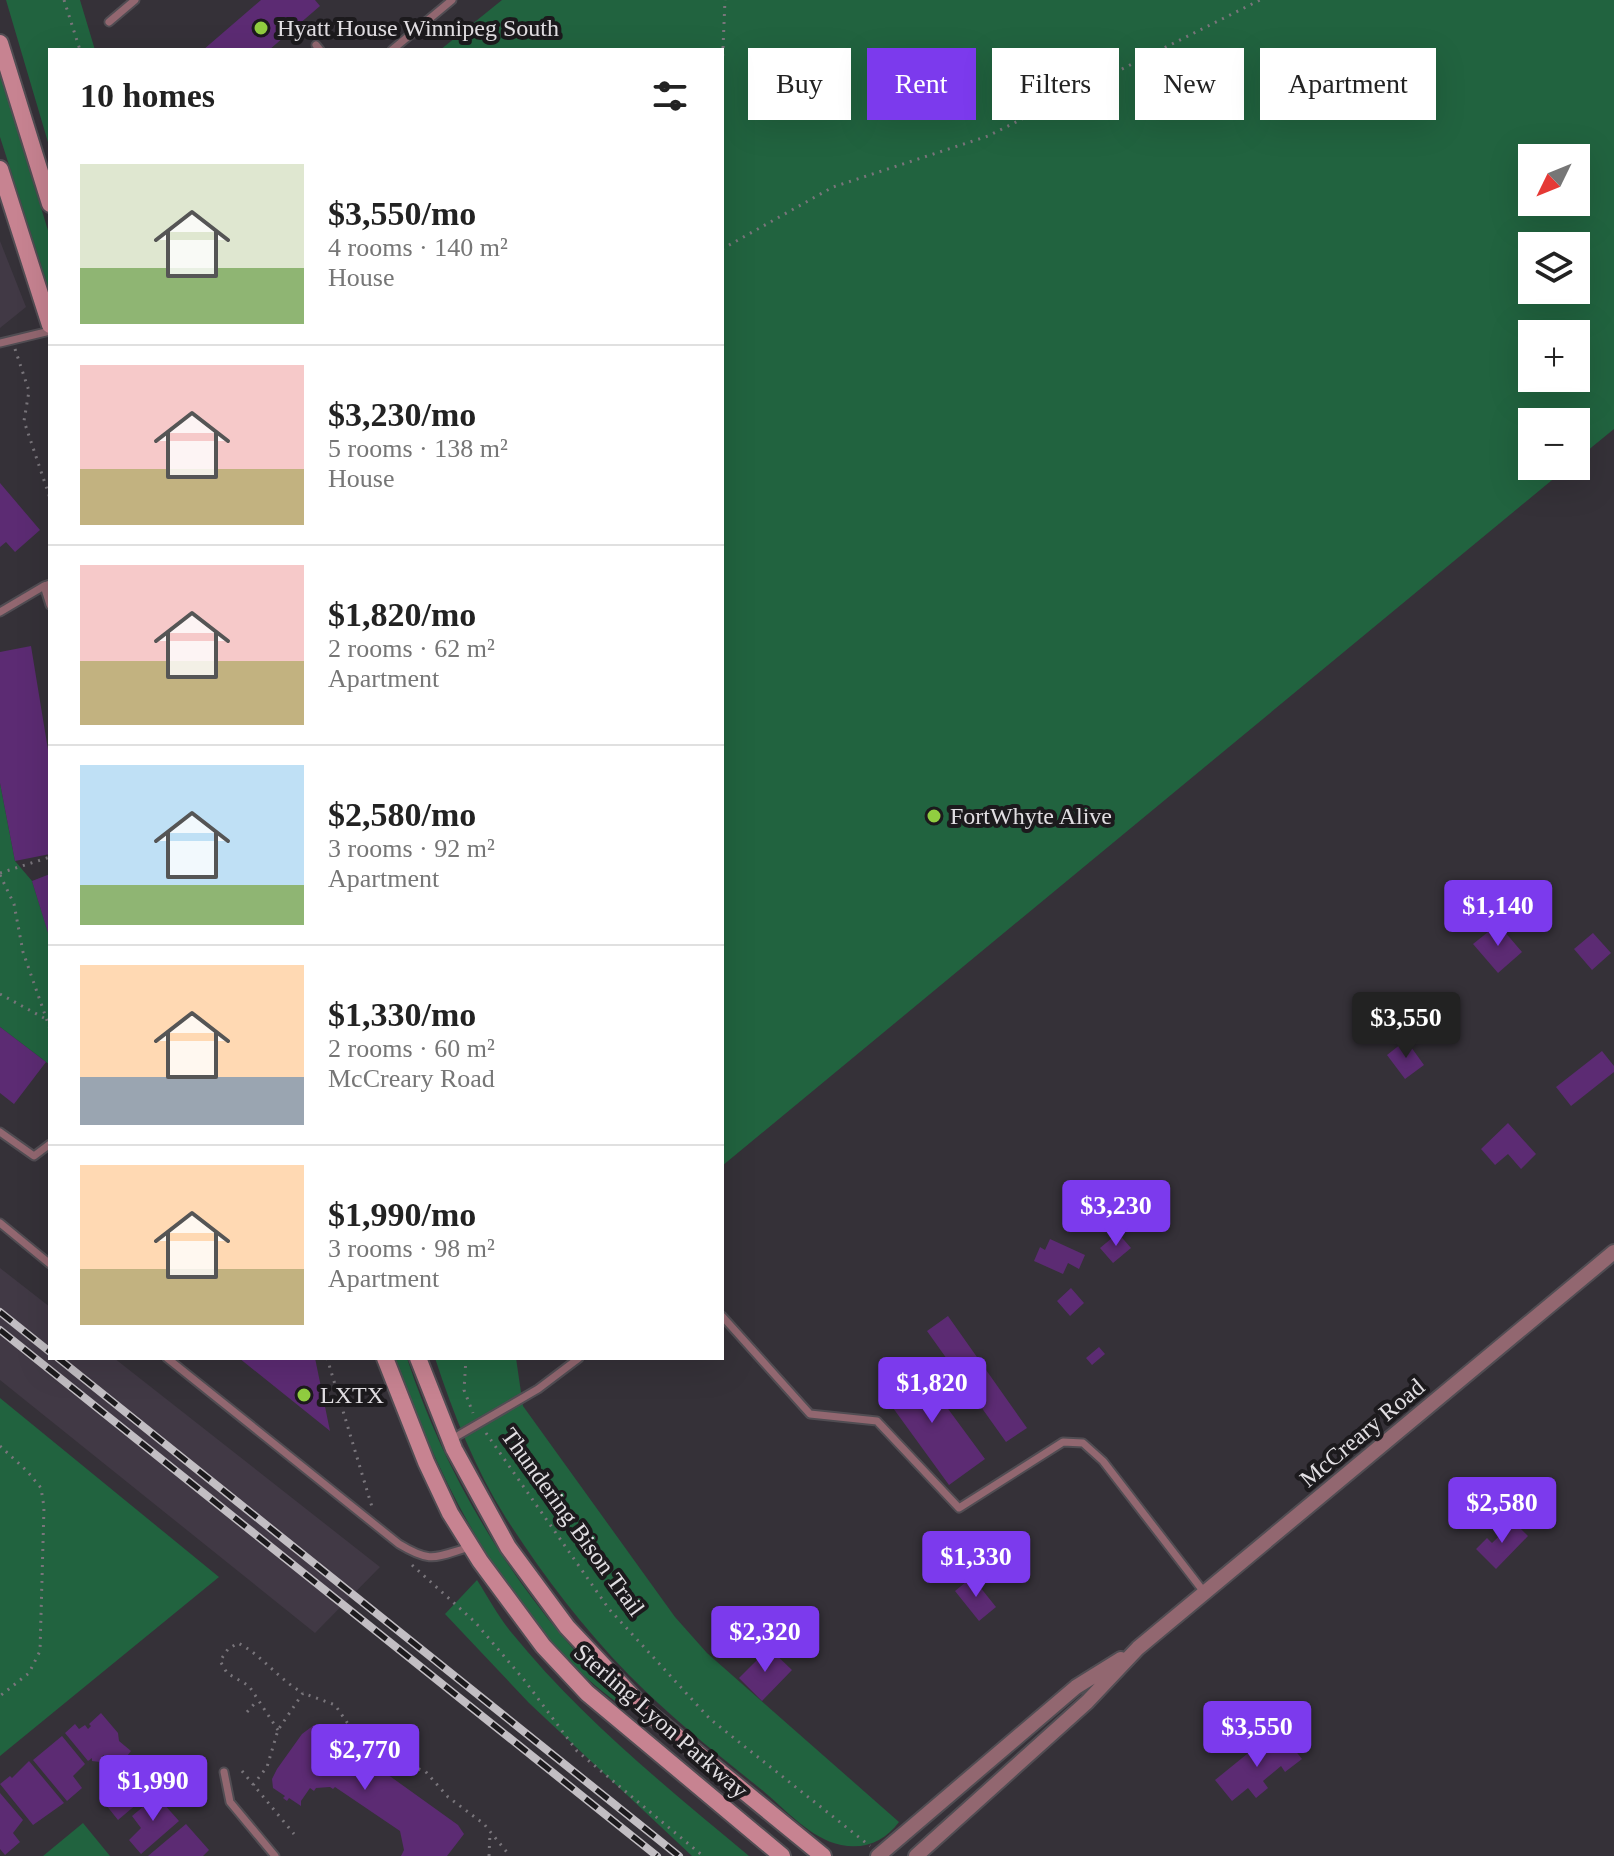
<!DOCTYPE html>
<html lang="en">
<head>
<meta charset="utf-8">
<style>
	body { margin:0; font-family:Georgia,serif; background:#f2f2f2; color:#222; height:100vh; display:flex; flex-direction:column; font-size:30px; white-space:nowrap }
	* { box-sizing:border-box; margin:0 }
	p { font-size:26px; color:#767676 }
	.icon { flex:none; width:44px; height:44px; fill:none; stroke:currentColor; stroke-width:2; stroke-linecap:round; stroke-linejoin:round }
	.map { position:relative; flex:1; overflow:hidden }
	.sheet { position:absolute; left:48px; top:48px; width:676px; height:1312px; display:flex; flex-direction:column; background:#fff; border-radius:0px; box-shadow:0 8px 32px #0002 }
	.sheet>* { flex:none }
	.guide { position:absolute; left:748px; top:48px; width:746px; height:72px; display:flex; gap:16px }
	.needle { width:52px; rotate:227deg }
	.fabs { position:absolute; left:1518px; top:144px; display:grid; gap:16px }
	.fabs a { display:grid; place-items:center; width:72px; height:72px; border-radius:0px; background:#fff; box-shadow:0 8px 32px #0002; font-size:40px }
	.price { position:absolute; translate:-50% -68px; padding:0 18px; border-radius:8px; background:#7c3aed; color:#fff; font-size:26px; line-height:52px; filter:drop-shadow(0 2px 4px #0008) }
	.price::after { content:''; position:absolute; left:50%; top:48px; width:24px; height:18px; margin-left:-12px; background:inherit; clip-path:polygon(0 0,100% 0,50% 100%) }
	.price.selected { background:#222; color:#fff }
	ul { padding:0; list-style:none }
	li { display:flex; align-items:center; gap:24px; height:200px; padding:0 32px }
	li+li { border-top:2px solid #e0e0e0 }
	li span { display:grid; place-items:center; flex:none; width:224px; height:160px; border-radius:0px; color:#555 }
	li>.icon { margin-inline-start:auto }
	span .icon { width:96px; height:96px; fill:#fffc; stroke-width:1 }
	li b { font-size:34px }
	h2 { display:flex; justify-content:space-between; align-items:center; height:96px; padding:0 32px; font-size:34px }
	.pill { padding:0 28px; border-radius:0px; background:#fff; box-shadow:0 8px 32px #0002; font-size:28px; line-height:72px }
	.pill.selected { background:#7c3aed; color:#fff }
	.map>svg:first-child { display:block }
</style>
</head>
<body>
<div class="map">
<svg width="1614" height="1856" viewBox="0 0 1614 1856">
	<rect width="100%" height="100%" fill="#353138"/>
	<path fill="#413945" d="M 0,241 L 26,307 L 0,328 Z
		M 0,1268 L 50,1307 L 50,1358 L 114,1358 L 380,1567 L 315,1633 L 0,1380 Z"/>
	<path fill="#21633f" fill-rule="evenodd" d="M 6,0 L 80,0 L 95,50 L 50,50 L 50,149 Z
		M 502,0 L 1614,0 L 1614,429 L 1576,460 L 1576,422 L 1532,422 L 1532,466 L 1569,466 L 722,1166 L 722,50 L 440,50 ZM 1532,158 L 1576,158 L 1576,202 L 1532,202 ZM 1532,246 L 1576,246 L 1576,290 L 1532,290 ZM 1532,334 L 1576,334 L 1576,378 L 1532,378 Z
		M 0,74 L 50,237 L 50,293 L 0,137 Z
		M 0,783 L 15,861 L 32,881 L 50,938 L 50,1065 L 0,1027 Z
		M 395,1358 L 407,1358 C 449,1487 524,1605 621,1699 L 618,1703 C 512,1628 437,1478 395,1358 Z
		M 435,1358 L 516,1358 L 523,1406 L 675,1617 L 707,1653 L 899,1822 C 885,1841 865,1850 841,1845 C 811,1839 785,1809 762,1790 C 717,1754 670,1717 629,1675 C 583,1628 542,1574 506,1518 C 475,1469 453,1413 435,1358 Z
		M 0,1398 L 219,1577 L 0,1756 Z
		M 477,1580 C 488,1597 498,1616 511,1632 C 580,1717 665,1786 749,1856 L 692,1856 L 529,1703 L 445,1614 Z
		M 83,1823 L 110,1856 L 43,1856 Z"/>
	<path fill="#5c2b73" d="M 261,0 L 315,0 L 320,6 L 269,50 L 203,50 Z
		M 0,483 L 40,530 L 15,552 L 6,542 L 0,547 Z
		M 31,646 L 50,762 L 50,854 L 15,861 L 0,783 L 0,652 Z
		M 50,874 L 50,936 L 49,936 L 32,881 Z
		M 1498,924 L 1522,952 L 1498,973 L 1473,944 Z
		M 1593,933 L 1611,953 L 1592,970 L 1574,949 Z
		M 0,1027 L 46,1062 L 14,1104 L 0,1093 Z
		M 1406,1040 L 1424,1065 L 1405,1079 L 1387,1055 Z
		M 1602,1051 L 1614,1066 L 1614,1072 L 1571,1106 L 1556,1087 Z
		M 1508,1123 L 1536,1154 L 1521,1169 L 1508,1154 L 1495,1165 L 1481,1149 Z
		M 1118,1233 L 1131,1248 L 1113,1263 L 1100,1248 Z
		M 1050,1239 L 1085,1255 L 1079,1269 L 1068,1263 L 1063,1274 L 1034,1261 L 1040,1247 L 1045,1250 Z
		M 1071,1288 L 1084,1303 L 1070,1316 L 1057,1301 Z
		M 948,1316 L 1027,1428 L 1006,1442 L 927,1331 Z
		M 1099,1347 L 1105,1354 L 1092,1365 L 1086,1358 Z
		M 239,1358 L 315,1358 L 330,1431 Z
		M 915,1364 L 985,1459 L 949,1485 L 880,1390 Z
		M 1514,1522 L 1528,1536 L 1496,1569 L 1476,1549 L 1487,1538 L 1492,1543 Z
		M 972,1577 L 996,1607 L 979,1621 L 955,1591 Z
		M 769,1648 L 792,1670 L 762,1701 L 739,1678 Z
		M 101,1713 L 118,1733 L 119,1741 L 131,1751 L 118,1767 L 106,1755 L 103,1755 L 100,1762 L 92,1761 L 92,1758 L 88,1761 L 65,1733 L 75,1724 L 79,1729 L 85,1725 L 88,1729 L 91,1726 L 89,1724 Z
		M 314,1725 L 327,1731 L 458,1825 L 464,1834 L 447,1856 L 401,1856 L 404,1850 L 400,1831 L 335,1787 L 333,1789 L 330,1787 L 316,1788 L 314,1791 L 310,1788 L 301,1801 L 301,1806 L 289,1798 L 287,1801 L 283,1798 L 285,1796 L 273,1788 L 272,1779 L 277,1769 L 302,1734 Z
		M 62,1736 L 85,1764 L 73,1776 L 82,1788 L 67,1801 L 33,1760 Z
		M 1286,1739 L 1302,1759 L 1285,1772 L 1281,1766 L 1263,1781 L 1268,1788 L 1256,1798 L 1248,1788 L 1232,1801 L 1215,1780 L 1263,1741 L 1271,1752 Z
		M 138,1759 L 144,1765 L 140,1769 L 142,1768 L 157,1787 L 118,1820 L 106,1805 L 119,1794 L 108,1782 Z
		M 29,1761 L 64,1803 L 33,1825 L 0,1784 L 10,1776 L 12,1778 Z
		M 162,1791 L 167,1799 L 163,1803 L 179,1821 L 141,1854 L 129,1840 L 141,1828 L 132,1816 Z
		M 0,1793 L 23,1820 L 13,1833 L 20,1842 L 5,1855 L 0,1849 Z
		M 186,1824 L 209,1850 L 203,1856 L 148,1856 Z"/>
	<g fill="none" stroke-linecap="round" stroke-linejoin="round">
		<defs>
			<path id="lane" d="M 109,22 L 135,0
				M 316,45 L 320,50
				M 392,50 L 452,0
				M 0,343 L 50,331
				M 50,584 L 44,586 L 50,605
				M 0,612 L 44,586
				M 0,1132 L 34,1156 L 50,1144
				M 0,1223 L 50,1264
				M 722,1316 L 810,1414 L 877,1421 L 959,1508 L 1063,1442 L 1083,1443 L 1103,1461 L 1204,1592
				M 167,1358 L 399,1544 C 432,1564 435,1557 470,1547
				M 452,1439 L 538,1389 L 579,1358
				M 224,1772 L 230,1802 L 275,1856"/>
			<path id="street" d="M 878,1856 L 1076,1687 L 1121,1659
				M 916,1856 L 1087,1702 L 1138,1648 L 1614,1252"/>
			<path id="secondary" d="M 0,43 L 50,204
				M 0,169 L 50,325
				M 385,1358 L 426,1462 L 450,1513 L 480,1561 L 543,1646 L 587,1693 L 782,1856
				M 418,1358 L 454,1449 L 508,1547 L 567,1627 L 647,1712 L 823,1856"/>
		</defs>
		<use href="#lane" stroke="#514d53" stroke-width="11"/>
		<use href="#street" stroke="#514d53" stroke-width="18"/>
		<use href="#secondary" stroke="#514d53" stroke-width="20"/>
		<path stroke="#79757b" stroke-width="3" stroke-dasharray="2 6" stroke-linecap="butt" d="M 64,0 L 80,50
			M 722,72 L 725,0
			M 722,249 L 833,187 L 988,136 L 1260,0
			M 15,349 L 29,391 L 24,421 L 50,498
			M 0,873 L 50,857
			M 0,875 L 14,904 L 23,952 L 50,1029
			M 0,994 L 44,1018
			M 327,1358 L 372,1507
			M 466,1358 L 464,1390 L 473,1413
			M 486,1433 L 609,1609 L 710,1719 L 870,1846
			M 0,1446 L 27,1471 L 41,1488 L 44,1507 L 40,1651 L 29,1673 L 0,1696
			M 412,1565 L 475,1622 L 525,1681 L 577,1751 L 703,1856
			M 247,1712 L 257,1701
			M 278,1730 L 249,1686 L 227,1673 L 220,1661 L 228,1649 L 238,1643 C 262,1655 278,1679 303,1693
			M 242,1771 L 294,1834
			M 253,1785 L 267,1767 L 278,1730 L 303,1693 L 335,1705 L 353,1731 L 403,1764 L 425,1771 L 448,1797 L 484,1824 L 510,1856
			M 489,1856 L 490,1832"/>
		<use href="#lane" stroke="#926770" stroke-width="7"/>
		<use href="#street" stroke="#926770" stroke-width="14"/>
		<use href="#secondary" stroke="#c78391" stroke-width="16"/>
		<defs>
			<path id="rail" d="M 0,1312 L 50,1352
				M 0,1330 L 657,1856
				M 58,1358 L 679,1856"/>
		</defs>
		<use href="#rail" stroke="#c2bec3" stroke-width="8"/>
		<use href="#rail" stroke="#1c1a1d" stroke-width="5" stroke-dasharray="15" stroke-linecap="butt"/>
	</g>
	<g fill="#91cd40" stroke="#1c1a1d" stroke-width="3">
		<circle cx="261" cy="28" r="8"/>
		<circle cx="934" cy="816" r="8"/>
		<circle cx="304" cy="1395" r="8"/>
	</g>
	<g text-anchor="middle" stroke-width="8" stroke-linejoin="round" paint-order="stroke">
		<g font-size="24" fill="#e1dee2" stroke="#1c1a1d" text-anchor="start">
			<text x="277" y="36">Hyatt House Winnipeg South</text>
			<text x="950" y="824">FortWhyte Alive</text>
			<text x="320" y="1403">LXTX</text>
		</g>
		<g font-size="24" fill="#e1dee2" stroke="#1c1a1d">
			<text transform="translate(1362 1433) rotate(-40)" y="8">McCreary Road</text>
			<text transform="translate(573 1522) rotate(54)" y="8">Thundering Bison Trail</text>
			<text transform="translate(661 1721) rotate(41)" y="8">Sterling Lyon Parkway</text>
		</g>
	</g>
</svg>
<div class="fabs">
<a><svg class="needle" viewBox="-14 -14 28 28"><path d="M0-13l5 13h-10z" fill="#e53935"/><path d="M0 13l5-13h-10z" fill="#767676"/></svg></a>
<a><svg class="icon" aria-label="layers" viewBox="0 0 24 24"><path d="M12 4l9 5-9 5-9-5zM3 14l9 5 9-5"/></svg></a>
<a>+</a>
<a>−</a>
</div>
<b class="price" style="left:1498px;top:948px">$1,140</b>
<b class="price selected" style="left:1406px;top:1060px">$3,550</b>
<b class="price" style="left:1116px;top:1248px">$3,230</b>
<b class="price" style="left:932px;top:1425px">$1,820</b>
<b class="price" style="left:1502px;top:1545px">$2,580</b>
<b class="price" style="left:976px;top:1599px">$1,330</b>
<b class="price" style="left:765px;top:1674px">$2,320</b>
<b class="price" style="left:1257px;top:1769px">$3,550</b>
<b class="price" style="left:365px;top:1792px">$2,770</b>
<b class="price" style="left:153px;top:1823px">$1,990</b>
<div class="guide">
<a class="pill">Buy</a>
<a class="pill selected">Rent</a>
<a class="pill">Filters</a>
<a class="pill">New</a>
<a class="pill">Apartment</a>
</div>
<section class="sheet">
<h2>10 homes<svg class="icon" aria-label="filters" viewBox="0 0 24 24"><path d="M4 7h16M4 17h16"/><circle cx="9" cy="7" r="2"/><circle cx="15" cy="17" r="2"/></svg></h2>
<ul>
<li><span style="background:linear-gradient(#dfe7d0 65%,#8fb573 0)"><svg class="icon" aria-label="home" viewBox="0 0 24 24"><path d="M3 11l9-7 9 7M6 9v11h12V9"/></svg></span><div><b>$3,550/mo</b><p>4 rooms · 140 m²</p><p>House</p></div></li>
<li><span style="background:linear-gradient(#f6c9c9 65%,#c2b280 0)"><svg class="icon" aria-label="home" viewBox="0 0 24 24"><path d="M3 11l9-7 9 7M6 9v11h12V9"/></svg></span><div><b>$3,230/mo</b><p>5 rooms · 138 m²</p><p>House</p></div></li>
<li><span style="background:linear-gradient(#f6c9c9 60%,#c2b280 0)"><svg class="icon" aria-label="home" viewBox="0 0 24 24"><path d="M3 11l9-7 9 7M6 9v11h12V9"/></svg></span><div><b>$1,820/mo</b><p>2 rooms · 62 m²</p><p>Apartment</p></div></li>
<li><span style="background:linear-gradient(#bfe0f5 75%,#8fb573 0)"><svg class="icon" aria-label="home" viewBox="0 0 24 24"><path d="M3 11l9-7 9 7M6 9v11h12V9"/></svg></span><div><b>$2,580/mo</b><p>3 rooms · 92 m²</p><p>Apartment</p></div></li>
<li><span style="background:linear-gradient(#ffd9b3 70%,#9aa5b1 0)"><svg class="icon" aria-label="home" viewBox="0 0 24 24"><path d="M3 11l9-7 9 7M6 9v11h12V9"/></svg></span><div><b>$1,330/mo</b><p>2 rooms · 60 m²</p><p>McCreary Road</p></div></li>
<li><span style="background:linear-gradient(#ffd9b3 65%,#c2b280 0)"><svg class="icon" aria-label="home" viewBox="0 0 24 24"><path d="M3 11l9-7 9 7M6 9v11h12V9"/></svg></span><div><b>$1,990/mo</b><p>3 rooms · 98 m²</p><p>Apartment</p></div></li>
</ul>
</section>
</div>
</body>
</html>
